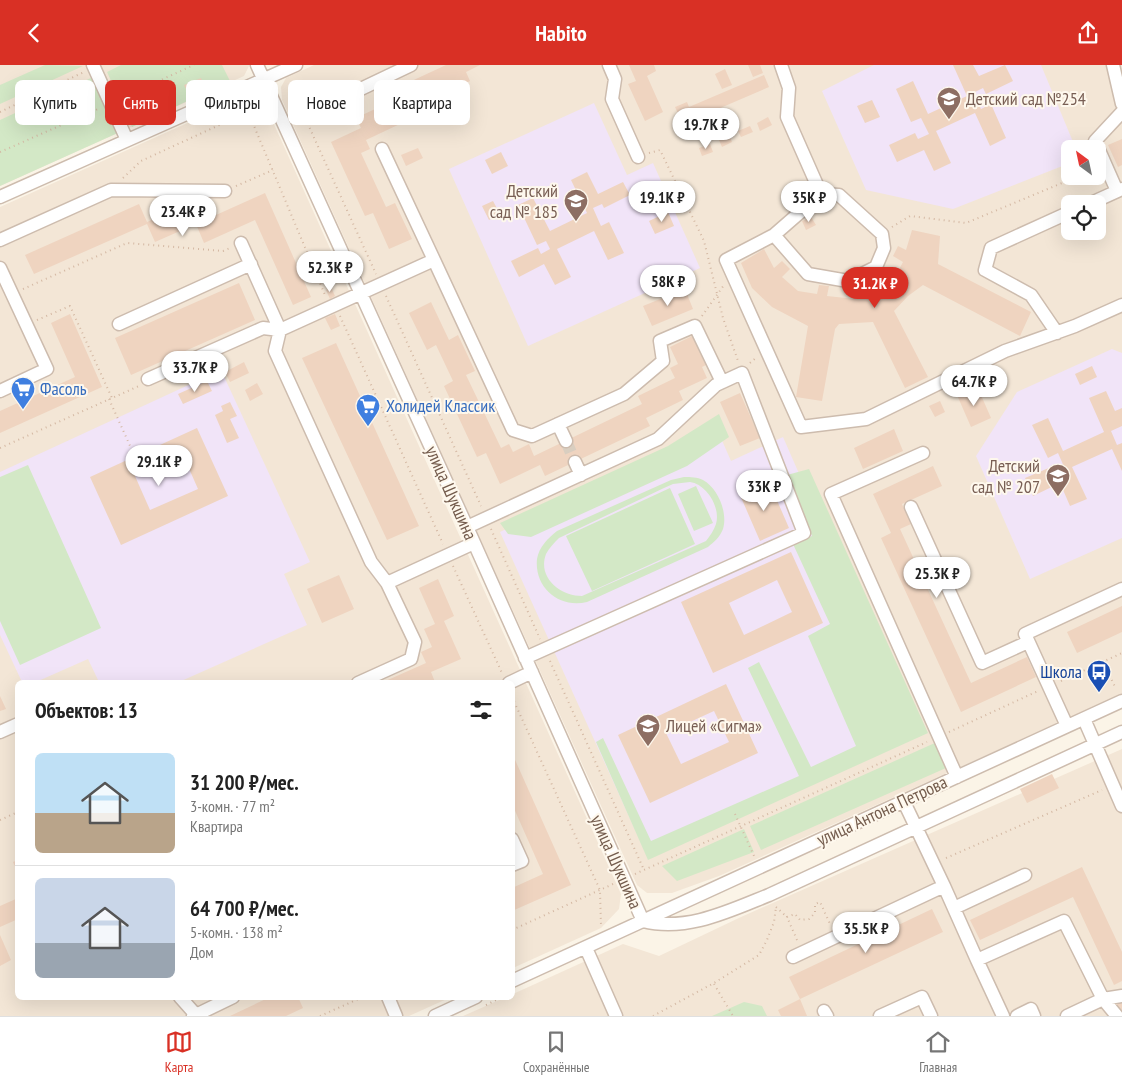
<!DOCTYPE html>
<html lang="ru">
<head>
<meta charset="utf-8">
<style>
	body { margin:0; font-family:"PT Sans Narrow",sans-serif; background:#f6f6f6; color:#222; height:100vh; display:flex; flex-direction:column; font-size:19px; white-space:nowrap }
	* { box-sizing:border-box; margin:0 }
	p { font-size:16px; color:#767676 }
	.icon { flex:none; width:28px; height:28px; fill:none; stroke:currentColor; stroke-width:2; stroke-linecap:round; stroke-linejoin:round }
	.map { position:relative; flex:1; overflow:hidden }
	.drawer { position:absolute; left:15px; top:615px; width:500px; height:320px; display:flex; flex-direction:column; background:#fff; border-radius:8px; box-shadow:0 5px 20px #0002 }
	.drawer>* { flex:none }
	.top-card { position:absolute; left:15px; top:15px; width:500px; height:45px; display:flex; gap:10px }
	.needle { width:32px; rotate:327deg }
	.tools { position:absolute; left:1061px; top:75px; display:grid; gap:10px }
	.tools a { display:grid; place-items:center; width:45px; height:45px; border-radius:8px; background:#fff; box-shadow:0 5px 20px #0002; font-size:25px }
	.price { position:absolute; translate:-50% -42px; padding:0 11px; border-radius:18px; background:#fff; color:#222; font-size:16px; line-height:32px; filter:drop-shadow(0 1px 2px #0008) }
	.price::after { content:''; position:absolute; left:50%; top:30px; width:15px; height:11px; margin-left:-8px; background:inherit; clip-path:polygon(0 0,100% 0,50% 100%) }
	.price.current { background:#d93025; color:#fff }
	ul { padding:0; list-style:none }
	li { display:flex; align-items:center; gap:15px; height:125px; padding:0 20px }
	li+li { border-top:1px solid #e0e0e0 }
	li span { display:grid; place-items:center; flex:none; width:140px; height:100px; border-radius:8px; color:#555 }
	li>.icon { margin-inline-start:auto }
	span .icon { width:60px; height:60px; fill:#fffc; stroke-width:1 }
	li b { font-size:21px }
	h2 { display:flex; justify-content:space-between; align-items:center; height:60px; padding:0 20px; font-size:21px }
	.chip { padding:0 18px; border-radius:8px; background:#fff; box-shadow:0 5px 20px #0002; font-size:18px; line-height:45px }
	.chip.current { background:#d93025; color:#fff }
	header { display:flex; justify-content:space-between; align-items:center; height:65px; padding:0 20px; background:#d93025; color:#fff; font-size:22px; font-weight:700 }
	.dock { display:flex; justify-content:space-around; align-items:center; height:70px; border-top:1px solid #e0e0e0; background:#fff; font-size:14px; color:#767676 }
	.dock a { display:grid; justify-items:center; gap:2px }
	.dock .current { color:#d93025 }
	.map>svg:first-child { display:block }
</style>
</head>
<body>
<header><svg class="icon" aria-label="back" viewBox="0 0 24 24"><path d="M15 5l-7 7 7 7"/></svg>Habito<svg class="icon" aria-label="share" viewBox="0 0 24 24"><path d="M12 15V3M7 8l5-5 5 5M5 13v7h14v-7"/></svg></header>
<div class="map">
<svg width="1122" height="951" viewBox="0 0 1122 951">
	<rect width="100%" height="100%" fill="#fbf4e7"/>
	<path fill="#f3e6d6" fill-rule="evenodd" d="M 0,0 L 249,0 L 249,1 L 244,11 L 0,121 Z
		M 314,0 L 1122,0 L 1122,629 L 719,811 L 672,828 L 647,828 L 637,820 L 621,785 L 282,35 L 281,22 L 286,13 ZM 1070,84 L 1098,84 L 1098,111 L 1070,111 ZM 1070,139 L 1098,139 L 1098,166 L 1070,166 Z
		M 259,26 L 621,829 L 619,844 L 601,863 L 513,903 L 512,618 L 18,618 L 18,932 L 449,933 L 409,951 L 0,951 L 0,142 Z
		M 1122,684 L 1122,951 L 463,951 L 504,933 L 512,932 L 513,929 L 623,879 L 659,891 L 741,852 Z"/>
	<path fill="#f1e4f8" d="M 874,0 L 1041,0 L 1076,84 L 1070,84 L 1070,98 L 953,144 L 866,125 L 822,26 Z
		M 594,38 L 627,110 L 653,98 L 700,203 L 528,281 L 449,104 Z
		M 1112,284 L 1122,288 L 1122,473 L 1030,514 L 976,391 L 1017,327 Z
		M 221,305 L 310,497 L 284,509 L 307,560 L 179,617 L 99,617 L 88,594 L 36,617 L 22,617 L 0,570 L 0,407 Z
		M 717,364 L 731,396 L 783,372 L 913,669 L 646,789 L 500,467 Z"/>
	<path fill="#d3e8c6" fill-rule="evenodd" d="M 45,0 L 83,1 L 0,39 L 0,20 Z
		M 121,0 L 222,0 L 230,16 L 132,62 L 107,7 Z
		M 93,12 L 120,67 L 0,121 L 0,55 Z
		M 719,349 L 729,372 L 687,401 L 531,472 L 508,469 L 500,458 L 668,381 Z
		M 28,400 L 101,563 L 20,600 L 0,556 L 0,412 Z
		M 809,404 L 928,668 L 648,795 L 596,677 L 603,673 L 651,776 L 799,711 L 748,603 L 759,597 L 811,702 L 856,681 L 808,571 L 830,559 L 793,479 L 812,471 L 787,410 Z
		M 684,412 C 691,412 697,412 703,415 C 718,423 728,448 723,464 C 720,472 714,477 708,482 L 587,537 C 560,544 534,523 537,494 C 539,482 548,473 557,466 L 671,415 ZM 690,417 C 706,419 721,442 716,459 C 714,465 710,471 706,476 L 582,531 C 561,531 537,513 546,489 C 549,483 554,478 559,473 L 664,423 L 673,419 Z
		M 696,421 L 713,458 L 694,466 L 678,429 Z
		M 670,423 L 695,479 L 592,526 L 566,471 Z
		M 937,677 L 946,703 L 761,785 L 750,761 Z
		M 744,764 L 754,787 L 677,816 L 662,801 Z
		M 744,937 L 762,941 L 767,951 L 712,951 Z"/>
	<path fill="#efd4c0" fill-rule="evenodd" d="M 446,0 L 480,0 L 466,7 L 470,16 L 398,49 L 402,58 L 366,75 L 370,84 L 361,88 L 386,142 L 395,138 L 412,174 L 389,184 L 373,148 L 365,151 L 331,77 L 361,63 L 356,53 L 392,36 L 388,27 Z
		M 629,0 L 654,0 L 656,6 L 647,11 L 663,47 L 645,56 L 628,19 L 636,16 Z
		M 748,0 L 760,0 L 763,8 L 753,12 Z
		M 953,0 L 973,0 L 979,11 L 1005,0 L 1013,16 L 986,29 L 983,23 L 973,28 L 981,44 L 991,39 L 1006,73 L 990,81 L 975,48 L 936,66 L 951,98 L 934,106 L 924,85 L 897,97 L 889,80 L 915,68 L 918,74 L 929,69 L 921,53 L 911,57 L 896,24 L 913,16 L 928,49 L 967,31 Z
		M 725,4 L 732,20 L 722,24 L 715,9 Z
		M 764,10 L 769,22 L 683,59 L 675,42 L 687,37 L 689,42 Z
		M 201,13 L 206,25 L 190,32 L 184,20 Z
		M 872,35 L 880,52 L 865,58 L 857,41 Z
		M 768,52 L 772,60 L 760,66 L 757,58 Z
		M 750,61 L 753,67 L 741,72 L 738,66 Z
		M 729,70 L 732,77 L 722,82 L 719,75 Z
		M 1122,74 L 1122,100 L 1118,102 L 1108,80 Z
		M 710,79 L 713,87 L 702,91 L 699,83 Z
		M 418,83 L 423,93 L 406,101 L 401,90 Z
		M 501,87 L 508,101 L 492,109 L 485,95 Z
		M 587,107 L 598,129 L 623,117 L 630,130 L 604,143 L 602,139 L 593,143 L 601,161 L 609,157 L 624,188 L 608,195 L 594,166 L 557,184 L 571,212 L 555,220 L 544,199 L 519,212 L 511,196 L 538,183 L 541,189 L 550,184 L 546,176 L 537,180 L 518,140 L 533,133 L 550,166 L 587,148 L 571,115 Z
		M 265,128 L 311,232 L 293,240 L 255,155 L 204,178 L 196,159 L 155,177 L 147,159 L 34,209 L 25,190 L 139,139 L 147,157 L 187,139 L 196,159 Z
		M 493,136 L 500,149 L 489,155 L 482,141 Z
		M 668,147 L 674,161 L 655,169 L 649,156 Z
		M 811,152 L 816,160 L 806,165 L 802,156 Z
		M 912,165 L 940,171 L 938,199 L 1031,247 L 1020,271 L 923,220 L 908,231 L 894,246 L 928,312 L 905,323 L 873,257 L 839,259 L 835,264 L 822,336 L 796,332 L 808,261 L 772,242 L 752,223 L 741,198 L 764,184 L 774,203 L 782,196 L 790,204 L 782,212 L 798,226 L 817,229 L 819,220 L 829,221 L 827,231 L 855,234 L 864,229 L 859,218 L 870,213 L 876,224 L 894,214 L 903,197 L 893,191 L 898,181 L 906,185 Z
		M 682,213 L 685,221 L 666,229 L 663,221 Z
		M 239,218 L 255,255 L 131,310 L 115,273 Z
		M 331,222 L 335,231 L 330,234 L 326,225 Z
		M 685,224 L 693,244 L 652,261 L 643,241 Z
		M 431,237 L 449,275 L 458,270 L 475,306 L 466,310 L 501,383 L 509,379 L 513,387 L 529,379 L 534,391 L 642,339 L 638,331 L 675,313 L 670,303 L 678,299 L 670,282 L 692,271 L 706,300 L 702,302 L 707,313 L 679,326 L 683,335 L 646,353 L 650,361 L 545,411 L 540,400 L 500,419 L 486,388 L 477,392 L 444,321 L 453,316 L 436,280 L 427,285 L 409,248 Z
		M 70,249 L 102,322 L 0,368 L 0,346 L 75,312 L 51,258 Z
		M 335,249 L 340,261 L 331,265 L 325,253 Z
		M 336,278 L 419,461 L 387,475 L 302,293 Z
		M 244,297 L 249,308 L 230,317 L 225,307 Z
		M 1092,301 L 1097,312 L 1080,320 L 1075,309 Z
		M 207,316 L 212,326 L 183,339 L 178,329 Z
		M 257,318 L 263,329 L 250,336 L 245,325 Z
		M 977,321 L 991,353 L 971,362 L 957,330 Z
		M 1106,326 L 1115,346 L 1122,343 L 1122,361 L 1111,366 L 1117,380 L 1122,378 L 1122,406 L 1112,384 L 1072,402 L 1087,434 L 1070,441 L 1060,418 L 1033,431 L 1025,413 L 1051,402 L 1054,409 L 1065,404 L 1058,388 L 1048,393 L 1032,360 L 1048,353 L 1063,386 L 1104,367 L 1089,333 Z
		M 740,328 L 760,373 L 740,381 L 720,337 Z
		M 940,336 L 945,347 L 935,352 L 929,341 Z
		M 230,337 L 237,351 L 230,354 L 239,373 L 227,378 L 215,350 L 223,346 L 221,341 Z
		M 197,363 L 228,431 L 121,480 L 90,412 ZM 183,390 L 198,424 L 150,445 L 135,411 Z
		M 894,364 L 903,386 L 863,404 L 854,383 Z
		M 933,401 L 942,421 L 902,439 L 911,459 L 900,464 L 971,618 L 1027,592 L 1036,612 L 961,647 L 881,473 L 891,468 L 873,429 Z
		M 769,417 L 789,463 L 760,476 L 740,430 Z
		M 791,487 L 823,558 L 713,608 L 681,537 ZM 777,515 L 792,547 L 744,570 L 729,538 Z
		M 339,510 L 354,544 L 322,558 L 307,524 Z
		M 438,514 L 454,551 L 444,556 L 461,594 L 431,607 L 435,617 L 433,618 L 381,618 L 426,598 L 421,587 L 432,582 L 424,564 L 435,559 L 419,523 Z
		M 1122,541 L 1122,567 L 1077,588 L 1067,567 Z
		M 726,619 L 758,688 L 650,738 L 618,670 ZM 714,646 L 729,677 L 681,699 L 666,668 Z
		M 0,631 L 6,644 L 0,646 Z
		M 512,688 L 571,820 L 512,846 L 512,823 L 543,809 L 512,739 Z
		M 1052,709 L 1059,723 L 1027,738 L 1020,724 Z
		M 18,795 L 18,808 L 13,797 Z
		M 1082,802 L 1122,887 L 1122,916 L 1114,920 L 1073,832 L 980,875 L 970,855 Z
		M 18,833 L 18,854 L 0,862 L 0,841 Z
		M 932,844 L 943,867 L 800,934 L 789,912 Z
		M 0,870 L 11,895 L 0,901 Z
		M 270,932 L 298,932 L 303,943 L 286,951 L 230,951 Z
		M 800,934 L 807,951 L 781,951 L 778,945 Z
		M 1122,934 L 1122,949 L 1116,937 Z"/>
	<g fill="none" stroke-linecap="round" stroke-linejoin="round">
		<path stroke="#d9cec0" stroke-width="12" stroke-dasharray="12 6" stroke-linecap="butt" d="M 566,376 L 575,397"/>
		<defs>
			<path id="minor" d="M 93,0 L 127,75
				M 257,0 L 467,462 L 643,856
				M 609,0 L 615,14 L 612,34 L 638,92
				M 781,0 L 789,23 L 787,52 L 821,129
				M 1113,0 L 1122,39
				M 344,32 L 411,0
				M 382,84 L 434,195 L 280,265 L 275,286 L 371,497 L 387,518 L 474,478
				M 1117,126 L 1095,76 L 1122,47
				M 0,132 L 296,0
				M 1089,139 L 1122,124
				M 774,170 L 808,209 L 848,216 L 876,202 L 884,183 L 882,169 L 839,130 L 821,129 L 774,170 L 726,195 L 801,362 L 866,354 L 1005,286 L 1075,261 L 1122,240
				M 0,175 L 111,125 L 225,126
				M 434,195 L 513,365 L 532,371 L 624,329 L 663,296 L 660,276 L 695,261 L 722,317
				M 0,203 L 47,304 L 0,326
				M 119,259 L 251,199
				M 1057,268 L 1031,230 L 985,205 L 991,183 L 1070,147
				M 148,314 L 263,263 L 280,265 L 241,178
				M 558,359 L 566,376
				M 923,388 L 831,429 L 957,712
				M 575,397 L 581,410
				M 911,442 L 982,598 L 1028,577
				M 467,462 L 658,374 L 716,320 L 742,308 L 804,468 L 525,593
				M 358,618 L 411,594 L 415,577 L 387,518
				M 509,618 L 532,607
				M 1084,654 L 1122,741
				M 1067,661 L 1025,569 L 1122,524
				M 0,667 L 18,659
				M 512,774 L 522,796 L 512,800
				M 944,821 L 977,895 L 1064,856 L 1103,934 L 1117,951
				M 954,843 L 1025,810
				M 643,856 C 687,867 729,846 769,830 L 1122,667
				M 586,883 L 616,951
				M 793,892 L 944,821 L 904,737
				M 977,895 L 1003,951
				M 512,916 L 1122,636
				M 180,932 L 196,950 L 193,951
				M 388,932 L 396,951
				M 824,946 L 827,951
				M 196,951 L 196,950 L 233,932
				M 435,951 L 476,932
				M 880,951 L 922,932 L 931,951
				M 1017,951 L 1031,944 L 1034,951
				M 1067,951 L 1103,934 L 1122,931"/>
		</defs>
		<use href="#minor" stroke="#cdbcae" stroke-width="15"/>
		<path stroke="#d4b8a3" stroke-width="2" stroke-dasharray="1 4" stroke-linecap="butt" d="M 291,22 L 376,209
			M 121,33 L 194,0
			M 0,47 L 84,7
			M 308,59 L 334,39
			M 0,87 L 98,44
			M 649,88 L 660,85 L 704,176 L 723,253 L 738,296
			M 123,113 L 141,96 L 228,56 L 246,42 L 325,230
			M 236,121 L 273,105
			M 892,162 L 910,151 L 966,158 L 1079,111
			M 23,224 L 127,178 L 223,186 L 230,183
			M 386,231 L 481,441
			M 340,251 L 443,479
			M 702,251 L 724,220
			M 37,255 L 70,241 L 112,333
			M 750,298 L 757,292
			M 109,334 L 131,383
			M 0,383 L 139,321
			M 491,464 L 540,574
			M 453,501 L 502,608
			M 550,596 L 644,805
			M 1103,597 L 1116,624
			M 1061,616 L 1122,588
			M 512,632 L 600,825 L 601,861
			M 949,667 L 1038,626
			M 735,749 L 754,791
			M 0,755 L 18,747
			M 946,793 L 1102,725
			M 635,809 L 927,677
			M 776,842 L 787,852
			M 512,865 L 613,819
			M 797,875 L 787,852 L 795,849 L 800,855 L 809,854 L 815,848 L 815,839 L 820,837 L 831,861
			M 714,919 L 733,951
			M 486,940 L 502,932
			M 320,951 L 363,932
			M 653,951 L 714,918 L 759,890 L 767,875 L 774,857 L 776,842"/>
		<use href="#minor" stroke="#fff" stroke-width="12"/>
	</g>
	<defs>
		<symbol id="school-pin" viewBox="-11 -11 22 30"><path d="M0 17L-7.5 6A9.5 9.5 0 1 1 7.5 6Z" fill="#8d6e63" stroke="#fef8ed"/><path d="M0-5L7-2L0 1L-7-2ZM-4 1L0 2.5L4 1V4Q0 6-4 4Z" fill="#fff"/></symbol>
		<symbol id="supermarket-pin" viewBox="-11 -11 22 30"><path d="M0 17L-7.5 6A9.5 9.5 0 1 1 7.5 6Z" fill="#3f7fe0" stroke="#fef8ed"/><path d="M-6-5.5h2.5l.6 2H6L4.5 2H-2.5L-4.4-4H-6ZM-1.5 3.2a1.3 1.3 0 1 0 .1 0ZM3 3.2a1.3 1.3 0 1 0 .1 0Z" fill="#fff"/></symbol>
		<symbol id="bus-pin" viewBox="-11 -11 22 30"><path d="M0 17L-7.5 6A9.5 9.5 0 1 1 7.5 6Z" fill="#1a4fb4" stroke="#fef8ed"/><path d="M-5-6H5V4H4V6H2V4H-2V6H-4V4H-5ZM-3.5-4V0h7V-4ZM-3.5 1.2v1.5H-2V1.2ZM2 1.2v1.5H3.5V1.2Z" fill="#fff"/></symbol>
	</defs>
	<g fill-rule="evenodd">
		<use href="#school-pin" x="935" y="20" width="28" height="38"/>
		<use href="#school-pin" x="562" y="122" width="28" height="38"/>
		<use href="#supermarket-pin" x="9" y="310" width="28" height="38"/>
		<use href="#supermarket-pin" x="354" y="327" width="28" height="38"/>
		<use href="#school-pin" x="1044" y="397" width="28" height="38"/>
		<use href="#bus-pin" x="1085" y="593" width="28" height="38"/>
		<use href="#school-pin" x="634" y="647" width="28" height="38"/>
	</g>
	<g text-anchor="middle" stroke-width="4" stroke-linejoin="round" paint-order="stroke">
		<g font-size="18" fill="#785e54" stroke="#fef8ed" text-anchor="start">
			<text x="966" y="40">Детский сад №254</text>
			<text x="558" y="132" text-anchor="end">Детский<tspan x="558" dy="21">сад № 185</tspan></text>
			<text x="1040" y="407" text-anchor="end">Детский<tspan x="1040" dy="21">сад № 207</tspan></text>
			<text x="666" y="667">Лицей «Сигма»</text>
		</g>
		<g font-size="18" fill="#366cbe" stroke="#fef8ed" text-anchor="start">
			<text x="40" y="330">Фасоль</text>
			<text x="386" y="347">Холидей Классик</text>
		</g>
		<g font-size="18" fill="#745c4d" stroke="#fef8ed">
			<text transform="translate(451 428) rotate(66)" y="6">улица Шукшина</text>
			<text transform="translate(882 746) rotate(-25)" y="6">улица Антона Петрова</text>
			<text transform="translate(616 797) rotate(66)" y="6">улица Шукшина</text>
		</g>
		<g font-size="18" fill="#164399" stroke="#fef8ed" text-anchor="end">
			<text x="1082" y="613">Школа</text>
		</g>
	</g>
</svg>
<div class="tools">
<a><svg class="needle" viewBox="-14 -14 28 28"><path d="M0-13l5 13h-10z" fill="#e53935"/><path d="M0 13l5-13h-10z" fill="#767676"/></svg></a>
<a><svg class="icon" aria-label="locate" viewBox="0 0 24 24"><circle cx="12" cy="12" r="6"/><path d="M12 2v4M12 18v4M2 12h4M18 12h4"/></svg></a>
</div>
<b class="price" style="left:706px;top:85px">19.7K ₽</b>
<b class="price" style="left:662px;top:158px">19.1K ₽</b>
<b class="price" style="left:809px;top:158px">35K ₽</b>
<b class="price" style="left:183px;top:172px">23.4K ₽</b>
<b class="price" style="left:330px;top:228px">52.3K ₽</b>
<b class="price" style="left:668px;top:242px">58K ₽</b>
<b class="price current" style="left:875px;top:244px">31.2K ₽</b>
<b class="price" style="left:195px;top:328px">33.7K ₽</b>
<b class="price" style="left:974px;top:342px">64.7K ₽</b>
<b class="price" style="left:159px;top:422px">29.1K ₽</b>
<b class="price" style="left:764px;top:447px">33K ₽</b>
<b class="price" style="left:937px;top:534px">25.3K ₽</b>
<b class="price" style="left:866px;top:889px">35.5K ₽</b>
<div class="top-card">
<a class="chip">Купить</a>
<a class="chip current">Снять</a>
<a class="chip">Фильтры</a>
<a class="chip">Новое</a>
<a class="chip">Квартира</a>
</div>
<section class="drawer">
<h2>Объектов: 13<svg class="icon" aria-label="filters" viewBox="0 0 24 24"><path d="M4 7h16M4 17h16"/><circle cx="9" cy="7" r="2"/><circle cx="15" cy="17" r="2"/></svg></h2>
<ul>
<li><span style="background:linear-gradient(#bfe0f5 60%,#b9a48a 0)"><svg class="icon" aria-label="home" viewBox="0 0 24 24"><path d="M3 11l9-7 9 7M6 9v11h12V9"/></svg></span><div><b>31 200 ₽/мес.</b><p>3-комн. · 77 m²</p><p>Квартира</p></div></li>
<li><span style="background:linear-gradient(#c9d6e8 65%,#9aa5b1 0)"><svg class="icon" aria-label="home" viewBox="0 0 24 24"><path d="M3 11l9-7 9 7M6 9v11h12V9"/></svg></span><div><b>64 700 ₽/мес.</b><p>5-комн. · 138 m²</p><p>Дом</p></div></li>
</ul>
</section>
</div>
<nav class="dock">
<a class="current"><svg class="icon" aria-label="map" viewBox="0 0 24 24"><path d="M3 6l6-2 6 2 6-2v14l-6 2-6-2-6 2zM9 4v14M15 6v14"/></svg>Карта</a>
<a><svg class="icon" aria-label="saved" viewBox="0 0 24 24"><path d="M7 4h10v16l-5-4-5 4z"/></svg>Сохранённые</a>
<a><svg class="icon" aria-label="home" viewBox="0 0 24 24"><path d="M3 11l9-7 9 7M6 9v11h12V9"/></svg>Главная</a>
</nav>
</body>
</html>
